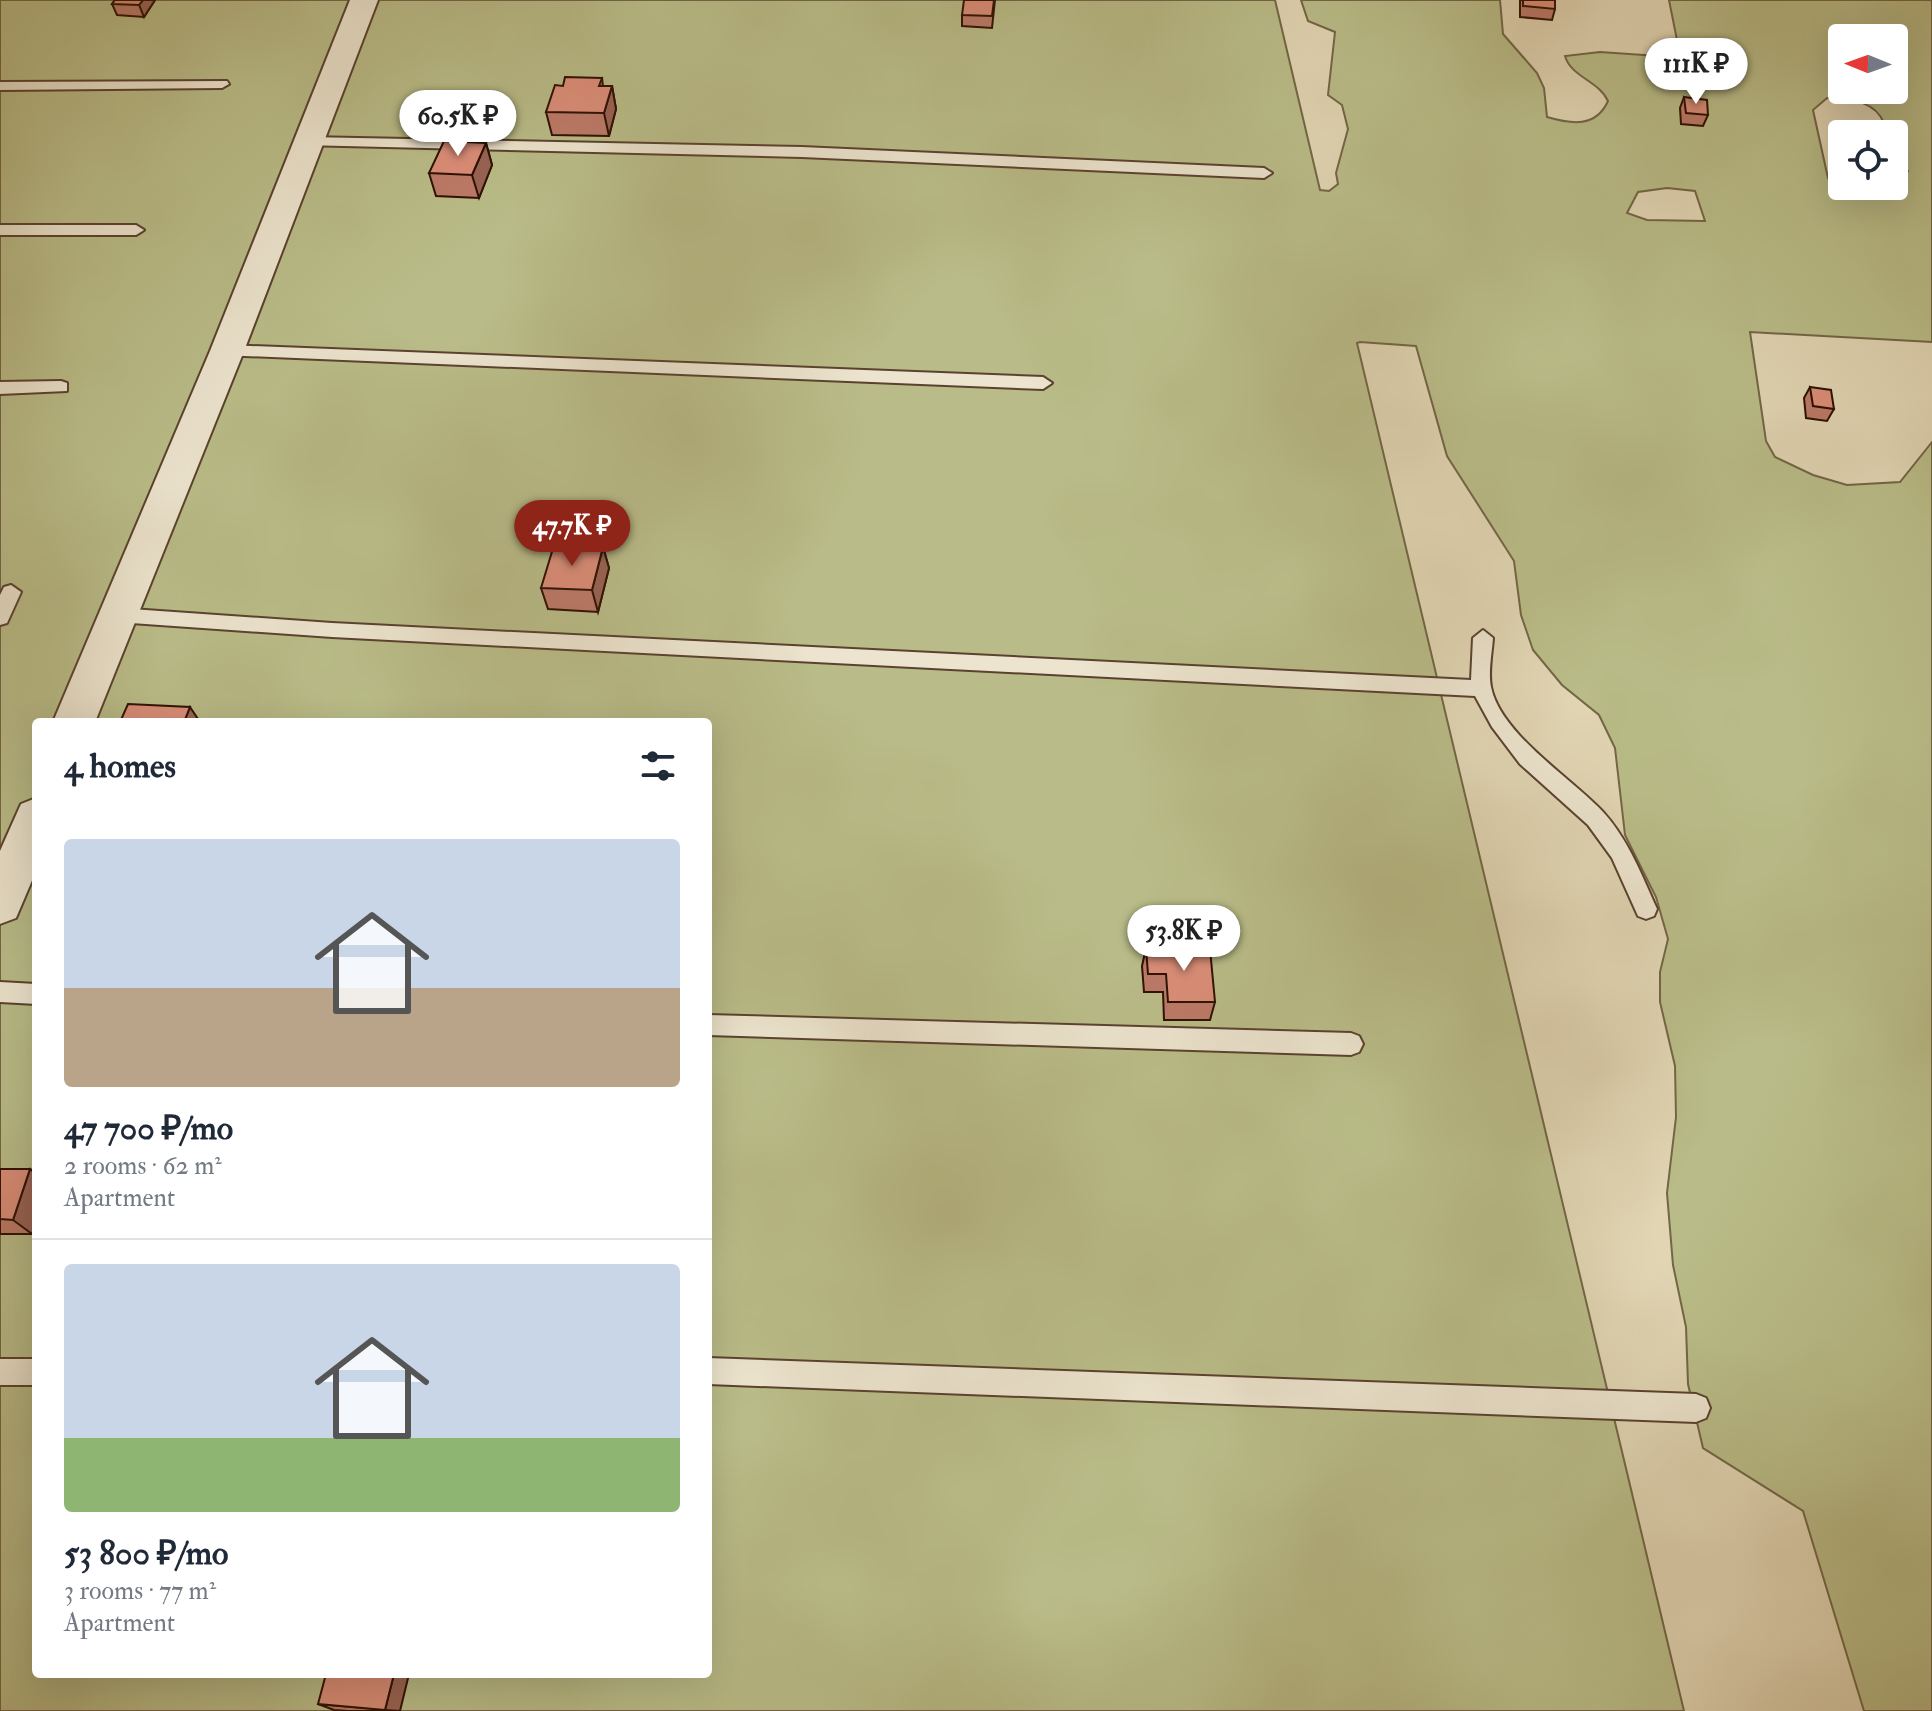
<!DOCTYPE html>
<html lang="en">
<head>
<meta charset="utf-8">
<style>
	body { margin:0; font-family:"IM FELL Double Pica",serif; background:#f6f6f7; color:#1f2937; height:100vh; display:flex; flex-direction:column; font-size:30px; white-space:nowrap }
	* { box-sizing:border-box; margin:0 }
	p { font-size:26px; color:#747a83 }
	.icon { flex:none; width:44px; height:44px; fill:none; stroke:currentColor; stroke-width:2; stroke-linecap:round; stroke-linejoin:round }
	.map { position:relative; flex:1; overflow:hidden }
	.sheet { position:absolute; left:32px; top:718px; width:680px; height:960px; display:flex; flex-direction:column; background:#fff; border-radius:8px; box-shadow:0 8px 32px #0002 }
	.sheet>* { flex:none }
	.needle { width:52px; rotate:271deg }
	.fabs { position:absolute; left:1828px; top:24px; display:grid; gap:16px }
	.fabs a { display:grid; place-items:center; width:80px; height:80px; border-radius:8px; background:#fff; box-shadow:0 8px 32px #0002; font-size:40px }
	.price { position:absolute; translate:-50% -68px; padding:0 18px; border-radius:28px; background:#fff; color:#222; font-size:26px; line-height:52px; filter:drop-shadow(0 2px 4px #0008) }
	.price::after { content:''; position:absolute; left:50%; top:48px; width:24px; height:18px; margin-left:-12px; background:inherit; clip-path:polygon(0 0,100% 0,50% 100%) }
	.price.selected { background:#8f2418; color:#fff }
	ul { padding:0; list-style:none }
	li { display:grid; align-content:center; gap:16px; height:424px; padding:0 32px }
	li+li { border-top:2px solid #e0e1e3 }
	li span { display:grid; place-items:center; height:248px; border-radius:8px; color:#555 }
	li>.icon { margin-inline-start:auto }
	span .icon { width:144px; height:144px; fill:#fffc; stroke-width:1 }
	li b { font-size:34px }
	h2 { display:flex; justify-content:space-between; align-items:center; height:96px; padding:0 32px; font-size:34px }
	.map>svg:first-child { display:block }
</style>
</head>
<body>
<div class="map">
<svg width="1932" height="1711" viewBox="0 0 1932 1711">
	<rect width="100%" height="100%" fill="#e1d5b3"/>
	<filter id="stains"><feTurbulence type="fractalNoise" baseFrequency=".0025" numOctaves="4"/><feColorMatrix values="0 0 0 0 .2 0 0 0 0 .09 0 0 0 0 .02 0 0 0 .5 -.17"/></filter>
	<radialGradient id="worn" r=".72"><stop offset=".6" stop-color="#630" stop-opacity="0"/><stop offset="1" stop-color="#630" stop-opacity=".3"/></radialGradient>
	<path fill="#b9bc88" stroke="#736646" stroke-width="2" fill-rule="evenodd" d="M 0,0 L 1275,0 L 1320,190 L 1329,191 L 1338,184 L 1336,173 L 1348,129 L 1342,105 L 1328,95 L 1335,32 L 1308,21 L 1301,0 L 1500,0 L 1503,34 L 1537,73 L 1544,88 L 1547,117 C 1571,124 1596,128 1608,101 C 1599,81 1571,77 1565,56 L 1600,52 L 1658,56 L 1677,40 L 1669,0 L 1932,0 L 1932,342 L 1750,332 L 1766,441 L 1775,457 L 1813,475 L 1847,485 L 1900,482 L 1932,442 L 1932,1711 L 1864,1711 L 1803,1511 L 1703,1448 L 1688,1384 L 1686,1327 L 1673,1265 L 1667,1193 L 1676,1117 L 1675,1066 L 1660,1002 L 1660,972 L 1668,939 L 1656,897 L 1625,835 L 1615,748 L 1599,715 L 1562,685 L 1533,650 L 1521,615 L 1514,561 L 1447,456 L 1416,346 L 1360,342 L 1357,343 L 1684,1711 L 0,1711 ZM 1842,38 L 1894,38 L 1894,90 L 1842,90 ZM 1827,98 C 1849,100 1874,99 1884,123 L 1870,131 L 1851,134 L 1894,134 L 1894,151 L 1908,171 L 1898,186 L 1842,186 L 1842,180 L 1828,178 L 1813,110 ZM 1667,188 L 1695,191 L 1705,221 L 1647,220 L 1627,213 L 1638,192 ZM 36,722 L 708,722 L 708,1674 L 36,1674 Z"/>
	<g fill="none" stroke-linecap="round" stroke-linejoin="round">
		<defs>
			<path id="lane" d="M 227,81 L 229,84 L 222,88 L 0,90 L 0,82 Z
				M 307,137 L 802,147 L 1264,168 L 1272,173 L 1264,178 L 802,157 L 302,145 L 302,139 Z
				M 0,225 L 136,225 L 144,230 L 136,235 L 0,235 Z
				M 227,345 L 1043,377 L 1052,383 L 1043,389 L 221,355 L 221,347 Z
				M 61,381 L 67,383 L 67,391 L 0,394 L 0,382 Z
				M 11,585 L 21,592 L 7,623 L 0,625 L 0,595 L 4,587 Z
				M 117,608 L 332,623 L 1471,680 L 1473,638 L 1483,630 L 1493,638 C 1492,653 1488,672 1491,687 C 1500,734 1574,780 1604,813 C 1629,841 1642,876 1657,909 L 1654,916 L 1646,919 L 1638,916 L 1612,858 L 1588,825 L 1520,764 L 1492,727 L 1475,696 L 332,637 L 117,622 L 107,615 Z
				M 0,982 L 36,984 L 36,1004 L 0,1002 Z
				M 708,1015 L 1351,1033 L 1359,1036 L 1363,1044 L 1359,1052 L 1351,1055 L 708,1035 Z
				M 708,1358 L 1696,1394 L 1706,1398 L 1710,1408 L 1706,1418 L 1696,1422 L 708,1384 Z
				M 0,1359 L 36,1359 L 36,1385 L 0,1385 Z"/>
			<path id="street" d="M 350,0 L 378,0 L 244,351 L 95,722 L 53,722 L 210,351 Z
				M 36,798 L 36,871 L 16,918 L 0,924 L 0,851 L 21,804 Z"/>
		</defs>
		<use href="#lane" stroke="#5a422f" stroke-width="4"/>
		<use href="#street" stroke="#5a422f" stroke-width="4"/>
		<use href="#lane" fill="#ece4ce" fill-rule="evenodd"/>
		<use href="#street" fill="#ece4ce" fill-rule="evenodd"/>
	</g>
	<path fill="#bc7a68" stroke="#2d1103" stroke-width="2" d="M 115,0 L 155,0 L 144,17 L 117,15 L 112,4 Z
		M 995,0 L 992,28 L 962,26 L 962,15 Z
		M 1520,0 L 1555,0 L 1555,9 L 1552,20 L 1520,17 Z
		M 602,78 L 603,86 L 612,86 L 616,109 L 609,136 L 552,135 L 546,112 L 563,86 Z
		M 1684,97 L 1708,115 L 1703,126 L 1681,124 L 1680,108 Z
		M 486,143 L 492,165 L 479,198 L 436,196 L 429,173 Z
		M 1810,387 L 1834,409 L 1827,421 L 1806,418 L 1804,398 Z
		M 603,547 L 609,568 L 598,612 L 548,609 L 541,588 Z
		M 1146,948 L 1215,1002 L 1210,1020 L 1164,1020 L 1163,992 L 1144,992 L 1142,966 Z
		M 0,1169 L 30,1169 L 36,1174 L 36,1223 L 32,1234 L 0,1234 Z
		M 318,1704 L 400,1711 L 348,1711 L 334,1710 Z"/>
	<path fill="#996355" stroke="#2d1103" stroke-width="2" d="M 143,0 L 155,0 L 144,17 L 139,5 Z
		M 612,86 L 616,109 L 609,136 L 604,113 Z
		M 486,143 L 492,165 L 479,198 L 472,175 Z
		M 603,547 L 609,568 L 598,612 L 592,590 Z
		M 190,707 L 200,722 L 184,722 Z
		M 30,1169 L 36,1174 L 36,1223 L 32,1234 L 13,1220 Z
		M 394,1674 L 409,1674 L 400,1711 L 385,1710 Z"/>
	<path fill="#db8e79" stroke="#2d1103" stroke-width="2" d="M 115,0 L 143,0 L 139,5 L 112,4 Z
		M 964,0 L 994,0 L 992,16 L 962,15 Z
		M 1523,0 L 1555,0 L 1555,9 L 1523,6 Z
		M 565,77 L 602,78 L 599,86 L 612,86 L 604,113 L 546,112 L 555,85 L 563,86 Z
		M 1684,97 L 1707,100 L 1708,115 L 1686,113 Z
		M 444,141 L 486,143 L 472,175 L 429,173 Z
		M 1810,387 L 1831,390 L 1834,409 L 1813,406 Z
		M 554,545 L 603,547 L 592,590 L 541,588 Z
		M 128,704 L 190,707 L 184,722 L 120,722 Z
		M 1146,948 L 1210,949 L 1215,1002 L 1168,1002 L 1166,974 L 1148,974 Z
		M 0,1169 L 30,1169 L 13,1220 L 0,1219 Z
		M 326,1674 L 394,1674 L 385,1710 L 318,1704 Z"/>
	<rect width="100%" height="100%" filter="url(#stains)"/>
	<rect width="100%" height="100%" fill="url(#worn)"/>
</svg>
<div class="fabs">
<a><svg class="needle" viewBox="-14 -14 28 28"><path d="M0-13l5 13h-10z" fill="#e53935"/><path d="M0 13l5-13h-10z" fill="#747a83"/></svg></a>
<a><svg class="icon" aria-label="locate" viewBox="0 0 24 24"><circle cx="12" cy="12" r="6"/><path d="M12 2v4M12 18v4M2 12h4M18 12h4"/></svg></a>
</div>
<b class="price" style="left:1696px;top:106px">111K ₽</b>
<b class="price" style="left:458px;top:158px">60.5K ₽</b>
<b class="price selected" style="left:572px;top:568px">47.7K ₽</b>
<b class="price" style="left:1184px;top:973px">53.8K ₽</b>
<section class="sheet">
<h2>4 homes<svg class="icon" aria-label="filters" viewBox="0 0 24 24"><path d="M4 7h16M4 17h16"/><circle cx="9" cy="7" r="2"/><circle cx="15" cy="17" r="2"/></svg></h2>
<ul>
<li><span style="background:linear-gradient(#c9d6e8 60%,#b9a48a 0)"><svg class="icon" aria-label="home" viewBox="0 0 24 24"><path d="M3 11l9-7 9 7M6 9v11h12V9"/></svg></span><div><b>47 700 ₽/mo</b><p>2 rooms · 62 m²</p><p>Apartment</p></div></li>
<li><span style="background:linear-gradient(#c9d6e8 70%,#8fb573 0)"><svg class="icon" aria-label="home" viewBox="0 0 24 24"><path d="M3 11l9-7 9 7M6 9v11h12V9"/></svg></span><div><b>53 800 ₽/mo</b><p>3 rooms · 77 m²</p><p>Apartment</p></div></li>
</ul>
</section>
</div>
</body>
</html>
